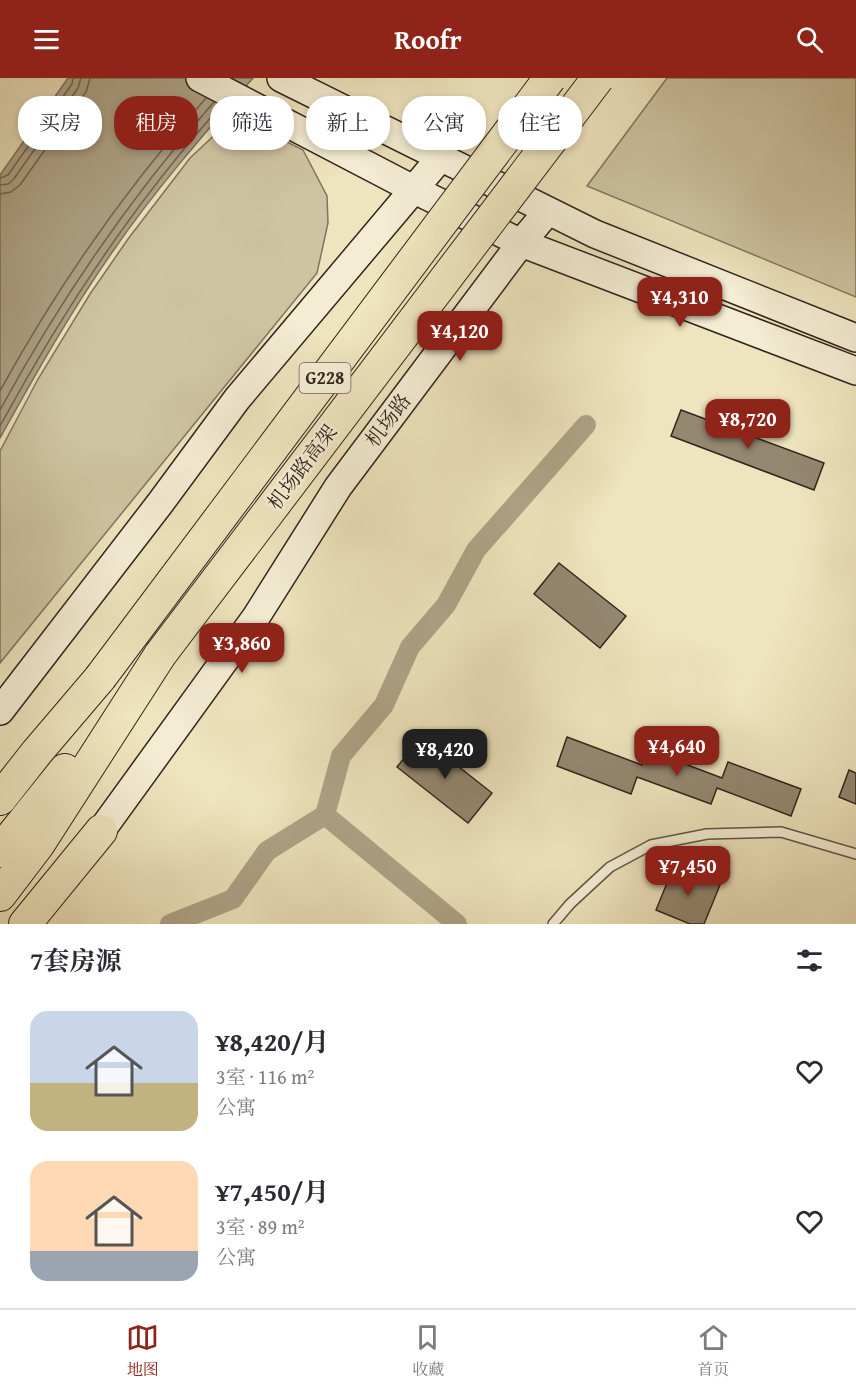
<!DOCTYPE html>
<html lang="zh">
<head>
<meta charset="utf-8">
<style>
	body { margin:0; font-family:"Gentium Book Plus","Noto Serif SC",serif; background:#f2f2f3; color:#2b2b33; height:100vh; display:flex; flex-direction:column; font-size:22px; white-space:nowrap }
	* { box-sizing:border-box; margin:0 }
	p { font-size:20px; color:#7c7c81 }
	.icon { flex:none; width:33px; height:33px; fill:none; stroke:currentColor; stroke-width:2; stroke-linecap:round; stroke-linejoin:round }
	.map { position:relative; height:846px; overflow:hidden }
	.panel { display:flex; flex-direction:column; background:#fff; flex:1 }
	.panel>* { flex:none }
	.banner { position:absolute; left:18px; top:18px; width:820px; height:54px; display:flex; gap:12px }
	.price { position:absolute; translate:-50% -51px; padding:0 14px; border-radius:12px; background:#8f2418; color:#fff; font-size:20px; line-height:39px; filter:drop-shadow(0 2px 3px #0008) }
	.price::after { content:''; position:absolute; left:50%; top:36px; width:18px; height:14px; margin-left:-9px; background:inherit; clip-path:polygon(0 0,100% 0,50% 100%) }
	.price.active { background:#222; color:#fff }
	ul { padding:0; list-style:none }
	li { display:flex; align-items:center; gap:18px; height:150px; padding:0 30px }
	li span { display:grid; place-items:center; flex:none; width:168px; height:120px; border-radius:18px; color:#555 }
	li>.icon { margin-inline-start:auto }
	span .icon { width:72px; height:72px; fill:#fffc; stroke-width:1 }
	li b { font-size:26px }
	h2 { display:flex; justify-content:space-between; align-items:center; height:72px; padding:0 30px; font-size:26px }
	.chip { padding:0 21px; border-radius:24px; background:#fff; box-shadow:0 3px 9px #0003; font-size:21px; line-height:54px }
	.chip.active { background:#8f2418; color:#fff }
	header { display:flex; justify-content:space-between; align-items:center; height:78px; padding:0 30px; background:#8f2418; color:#fff; font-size:27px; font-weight:600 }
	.dock { display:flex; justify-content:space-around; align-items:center; height:84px; border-top:2px solid #e1e1e2; background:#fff; font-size:16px; color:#7c7c81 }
	.dock a { display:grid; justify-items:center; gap:3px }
	.dock .active { color:#8f2418 }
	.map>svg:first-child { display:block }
</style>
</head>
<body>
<header><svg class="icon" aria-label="menu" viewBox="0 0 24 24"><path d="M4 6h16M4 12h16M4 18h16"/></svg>Roofr<svg class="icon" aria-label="search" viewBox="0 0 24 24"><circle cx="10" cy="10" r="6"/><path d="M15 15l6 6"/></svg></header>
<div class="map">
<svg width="856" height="846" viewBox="0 0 856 846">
	<rect width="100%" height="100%" fill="#eee4bd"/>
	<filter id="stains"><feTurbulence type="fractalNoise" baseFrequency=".00333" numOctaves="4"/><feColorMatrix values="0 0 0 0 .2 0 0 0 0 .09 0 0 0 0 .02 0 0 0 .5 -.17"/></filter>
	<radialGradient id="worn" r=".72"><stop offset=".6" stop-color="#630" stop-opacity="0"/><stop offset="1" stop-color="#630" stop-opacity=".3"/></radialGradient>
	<path fill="#cec4a2" stroke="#807460" stroke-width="1.5" d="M 667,0 L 856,0 L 856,219 L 587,108 Z
		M 235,38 L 303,72 L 327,118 L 328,145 L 317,195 L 0,585 L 0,373 L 38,301 L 90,216 L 128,161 L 190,80 Z"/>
	<path fill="#aea387" stroke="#7c715d" stroke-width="1.5" d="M 68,0 L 253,0 C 204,56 155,112 113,173 C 71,233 35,297 0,360 L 0,97 Z"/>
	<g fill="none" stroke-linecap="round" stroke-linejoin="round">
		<path stroke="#706452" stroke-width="1.5" d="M 0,100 L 8,97 L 72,6 L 73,0
			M 0,107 L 8,106 L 13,102 L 78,10 L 81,0
			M 0,116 L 11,114 L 20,107 L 86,14 L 90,0
			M 0,313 C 57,209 127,109 206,20
			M 0,332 C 60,222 131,118 214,24
			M 0,348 C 62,234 134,125 221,28"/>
		<path stroke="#aea387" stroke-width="20" d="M 325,737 L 457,846
			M 170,846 L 233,821 L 267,773 L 325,737 L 341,678 L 384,627 L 410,569 L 446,527 L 476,472 L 586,347"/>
	</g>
	<path fill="#948871" stroke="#32251e" stroke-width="1.5" d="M 681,332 L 824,385 L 814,412 L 671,358 Z
		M 559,485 L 626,538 L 600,570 L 534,516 Z
		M 421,659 L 492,715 L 468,745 L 397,689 Z
		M 567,659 L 642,687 L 648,672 L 722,700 L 728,684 L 801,711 L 791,738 L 717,710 L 711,726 L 637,699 L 631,716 L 557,688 Z
		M 849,692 L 856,695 L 856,726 L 839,719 Z
		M 674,788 L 720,807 L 704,846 L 690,846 L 656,832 Z"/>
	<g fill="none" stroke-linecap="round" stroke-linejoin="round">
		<defs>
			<path id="service" d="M 553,846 L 570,826 L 610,789 L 651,767 L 707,756 L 781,754 L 856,776"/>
			<path id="secondary" d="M 200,0 L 413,111 L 521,165 L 856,293
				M 281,0 L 595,156 L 856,260
				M 0,633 L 161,424 L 237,321 L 441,79
				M 101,753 L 256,539 L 338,409 L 521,165 L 548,133"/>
			<path id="trunk" d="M 0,721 L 37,674 L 100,600
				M 0,773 L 65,692
				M 0,817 L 38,767 L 160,577
				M 25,846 L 101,753"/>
		</defs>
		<use href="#service" stroke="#615546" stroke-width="12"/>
		<use href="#secondary" stroke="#32251e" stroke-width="30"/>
		<use href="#trunk" stroke="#32251e" stroke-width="34"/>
		<use href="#service" stroke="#f4edd4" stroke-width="9"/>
		<use href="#secondary" stroke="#f4edd4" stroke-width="27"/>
		<use href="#trunk" stroke="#eee4bd" stroke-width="32"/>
		<defs>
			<path id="trunk-bridge" d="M 160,577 L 598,0
				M 100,600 L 550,0"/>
		</defs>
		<use href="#trunk-bridge" stroke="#32251e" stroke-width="34" stroke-linecap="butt"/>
		<use href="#trunk-bridge" stroke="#eee4bd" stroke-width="32"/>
	</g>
	<g text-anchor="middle" stroke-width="5" stroke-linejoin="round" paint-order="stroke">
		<rect fill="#f4edd4" stroke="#6c6155" stroke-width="1.5" x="299.5" y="285" width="51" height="30" rx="4.5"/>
		<g font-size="18" font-weight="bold" fill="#32251e">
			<text x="325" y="306">G228</text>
		</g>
		<g font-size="20" fill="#32251e" stroke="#f4edd4">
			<text transform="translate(388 342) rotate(-53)" y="7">机场路</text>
			<text transform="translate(302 389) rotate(-53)" y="7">机场路高架</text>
		</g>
	</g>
	<rect width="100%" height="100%" filter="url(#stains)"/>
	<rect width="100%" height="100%" fill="url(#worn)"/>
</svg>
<b class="price" style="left:680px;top:250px">¥4,310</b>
<b class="price" style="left:460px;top:284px">¥4,120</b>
<b class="price" style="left:748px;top:372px">¥8,720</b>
<b class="price" style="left:242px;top:596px">¥3,860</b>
<b class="price" style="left:677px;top:699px">¥4,640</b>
<b class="price active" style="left:445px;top:702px">¥8,420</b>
<b class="price" style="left:688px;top:819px">¥7,450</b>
<div class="banner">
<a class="chip">买房</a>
<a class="chip active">租房</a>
<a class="chip">筛选</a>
<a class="chip">新上</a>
<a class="chip">公寓</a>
<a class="chip">住宅</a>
</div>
</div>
<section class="panel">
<h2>7套房源<svg class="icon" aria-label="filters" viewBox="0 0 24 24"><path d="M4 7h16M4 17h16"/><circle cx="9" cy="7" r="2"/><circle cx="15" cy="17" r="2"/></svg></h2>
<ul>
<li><span style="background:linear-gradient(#c9d6e8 60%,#c2b280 0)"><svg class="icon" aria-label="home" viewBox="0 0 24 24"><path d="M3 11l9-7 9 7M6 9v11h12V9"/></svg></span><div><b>¥8,420/月</b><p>3室 · 116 m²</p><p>公寓</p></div><svg class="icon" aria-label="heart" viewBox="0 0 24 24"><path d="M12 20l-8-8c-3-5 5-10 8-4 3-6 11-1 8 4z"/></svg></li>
<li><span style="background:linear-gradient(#ffd9b3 75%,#9aa5b1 0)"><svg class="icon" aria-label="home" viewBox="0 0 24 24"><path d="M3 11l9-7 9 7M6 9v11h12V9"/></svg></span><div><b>¥7,450/月</b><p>3室 · 89 m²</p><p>公寓</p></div><svg class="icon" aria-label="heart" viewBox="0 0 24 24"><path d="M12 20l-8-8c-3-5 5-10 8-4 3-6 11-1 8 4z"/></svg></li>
</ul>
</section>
<nav class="dock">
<a class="active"><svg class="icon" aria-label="map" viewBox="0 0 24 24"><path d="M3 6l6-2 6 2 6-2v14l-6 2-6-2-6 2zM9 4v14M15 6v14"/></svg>地图</a>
<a><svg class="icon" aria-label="saved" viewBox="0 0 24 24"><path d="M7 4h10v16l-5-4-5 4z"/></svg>收藏</a>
<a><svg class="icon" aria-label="home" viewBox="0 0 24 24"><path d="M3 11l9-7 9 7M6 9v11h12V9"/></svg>首页</a>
</nav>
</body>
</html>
